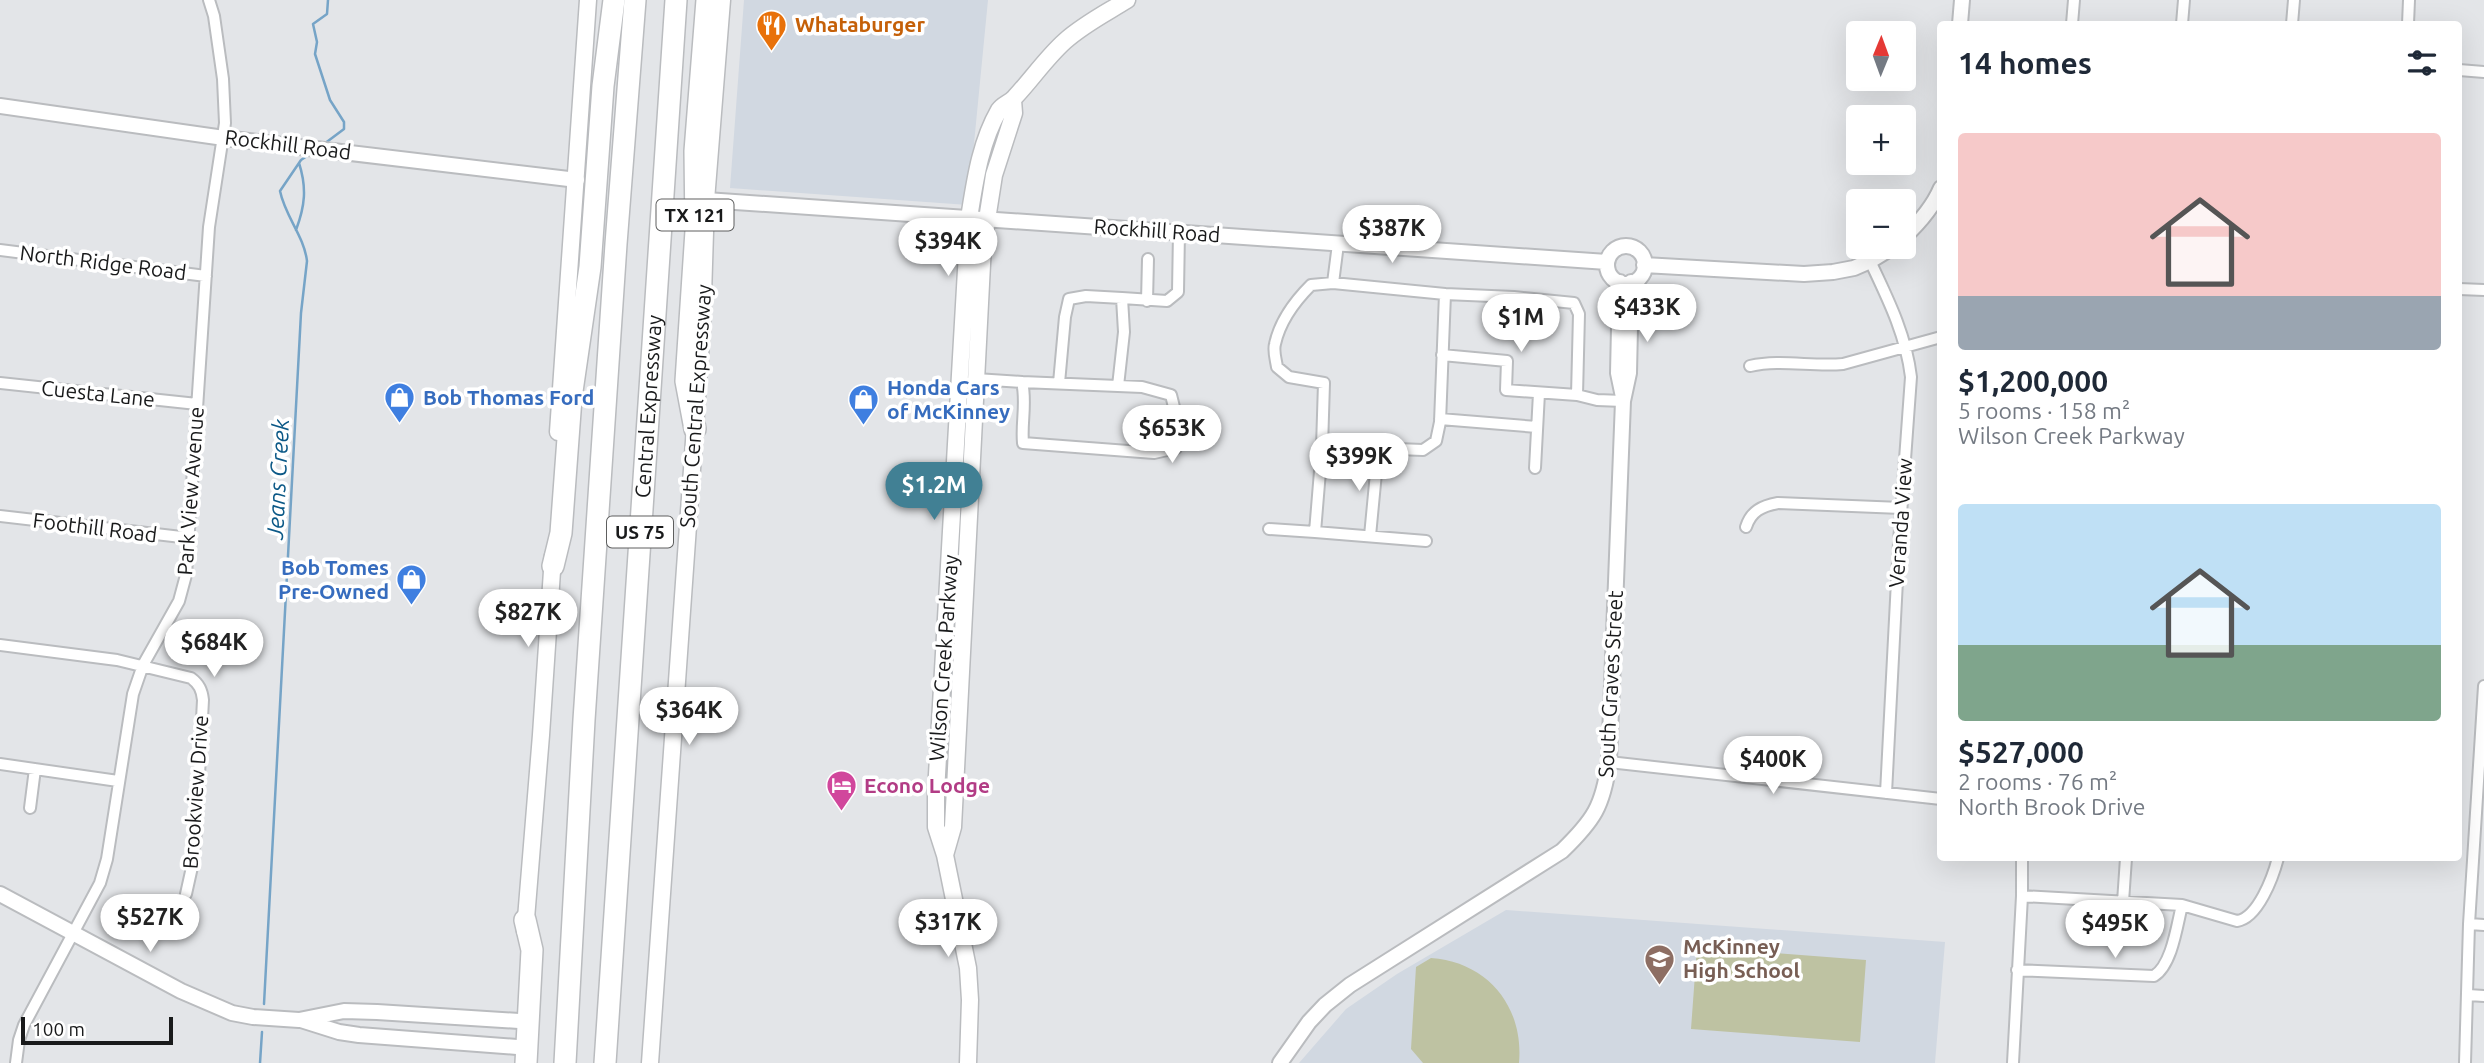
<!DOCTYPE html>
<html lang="en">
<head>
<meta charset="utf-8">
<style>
	body { margin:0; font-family:Ubuntu,sans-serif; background:#f6f6f7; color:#1f2937; height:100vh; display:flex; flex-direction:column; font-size:26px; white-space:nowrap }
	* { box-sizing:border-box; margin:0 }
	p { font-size:23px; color:#747a83 }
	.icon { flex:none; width:38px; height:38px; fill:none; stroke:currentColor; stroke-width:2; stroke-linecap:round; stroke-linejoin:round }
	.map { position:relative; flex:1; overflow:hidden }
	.drawer { position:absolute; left:1937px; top:21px; width:525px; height:840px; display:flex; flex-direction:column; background:#fff; border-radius:7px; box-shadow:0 7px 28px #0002 }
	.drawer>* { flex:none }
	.needle { width:46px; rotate:1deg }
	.tools { position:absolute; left:1846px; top:21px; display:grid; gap:14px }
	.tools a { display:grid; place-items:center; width:70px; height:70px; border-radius:7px; background:#fff; box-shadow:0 7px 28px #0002; font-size:35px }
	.scale { position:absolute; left:21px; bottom:18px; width:152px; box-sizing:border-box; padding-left:7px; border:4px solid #191a1b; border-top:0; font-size:19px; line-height:24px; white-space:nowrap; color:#191a1b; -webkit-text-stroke:5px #fff; paint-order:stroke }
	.price { position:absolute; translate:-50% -60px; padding:0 16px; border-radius:24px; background:#fff; color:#222; font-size:23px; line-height:46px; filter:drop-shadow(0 2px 4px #0008) }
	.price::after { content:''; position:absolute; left:50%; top:42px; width:21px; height:16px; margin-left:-10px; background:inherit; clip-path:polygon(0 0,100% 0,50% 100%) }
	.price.on { background:#418094; color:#fff }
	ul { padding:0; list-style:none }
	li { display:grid; align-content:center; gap:14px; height:371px; padding:0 21px }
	li span { display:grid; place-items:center; height:217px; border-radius:7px; color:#555 }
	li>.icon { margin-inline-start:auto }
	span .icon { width:126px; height:126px; fill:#fffc; stroke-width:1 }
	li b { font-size:30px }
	h2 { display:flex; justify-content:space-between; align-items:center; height:84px; padding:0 21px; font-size:30px }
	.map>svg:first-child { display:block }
</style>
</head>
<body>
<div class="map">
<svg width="2484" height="1063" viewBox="0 0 2484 1063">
	<rect width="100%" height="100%" fill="#e3e5e8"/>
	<path fill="#d1d8e1" d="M 744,0 L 988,0 L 968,205 L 730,188 Z
		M 1506,910 L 1945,942 L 1935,1063 L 1299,1063 L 1346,1009 L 1397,974 Z"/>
	<path fill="#bec2a2" d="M 1697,947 L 1866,960 L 1860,1042 L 1691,1029 Z
		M 1431,958 C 1488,962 1524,1007 1519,1063 L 1423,1063 L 1411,1049 L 1416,967 Z"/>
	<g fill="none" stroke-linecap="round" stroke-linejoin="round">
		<path stroke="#76a4c7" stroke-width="2.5" d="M 324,144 L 344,129 L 344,122 L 330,100 L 315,54 L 317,42 L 313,24 L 327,14 L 328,0
			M 296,230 C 305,206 307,188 299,163
			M 264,1004 L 301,313 L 307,261 C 304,236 285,216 280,191 L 301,160 L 310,154
			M 260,1063 L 262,1032"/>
		<defs>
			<path id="minor" d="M 2072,24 L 2074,0
				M 2182,24 L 2184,0
				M 2292,24 L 2294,0
				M 2408,24 L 2409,0
				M 2459,70 L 2484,72
				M 0,250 L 206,276
				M 1870,261 C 1888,299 1906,335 1911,377 L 1899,542 L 1886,793
				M 1333,283 L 1445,294 L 1440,422 L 1436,441 L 1423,450 L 1397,449 L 1378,452 L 1322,447 L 1324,383 L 1289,377 L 1277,367 C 1276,360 1273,351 1275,344 C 1280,321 1295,301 1311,285 L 1333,283 L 1338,244
				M 2459,289 L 2484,290
				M 1445,294 L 1514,297 L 1574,303 L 1579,314 L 1577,395 L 1597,400 L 1623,401
				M 1122,298 L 1167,301 L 1178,292 L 1179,232
				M 1147,301 L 1148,259
				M 1442,355 L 1507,361 L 1506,390 L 1577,395
				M 1750,366 C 1781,359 1812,367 1843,364 L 1941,337
				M 976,379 L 1022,382 C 1027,402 1021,423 1023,443 L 1154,453 L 1176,448 L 1178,423 L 1171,395 L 1142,387 L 1022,382
				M 0,383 L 197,404
				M 1059,383 L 1065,317 L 1069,299 L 1086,296 L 1122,298 L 1124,332 L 1118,386
				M 1440,419 L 1537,427
				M 1535,468 L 1539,393
				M 0,516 L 190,538
				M 1746,527 C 1751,511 1762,506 1778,503 L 1901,508
				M 1269,529 L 1315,532 L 1322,447
				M 1315,532 L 1426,541
				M 1370,536 L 1378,452
				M 0,645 L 117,660 L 191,678 C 199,684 202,690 203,700 L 196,831 L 192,867 L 186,894
				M 1609,762 L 1941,799
				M 0,764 L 118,781
				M 30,808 L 35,769
				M 2022,896 L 2182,905 L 2237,921 C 2258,918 2273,877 2278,858
				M 2123,902 L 2126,858
				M 2469,924 L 2484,925
				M 2017,970 L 2154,976 C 2172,965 2177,925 2182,905
				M 2468,995 L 2484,996
				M 16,1063 L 19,1040 L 24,1025 L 100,883 L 107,859 L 133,694 L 143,665 L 179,601 L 186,575 L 209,227 L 225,123 L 223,79 L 214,16 L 209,0
				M 2013,1063 L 2022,896 L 2022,858
				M 2465,1063 L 2469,924 L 2484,686"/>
			<path id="tertiary" d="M 1960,24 L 1962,0
				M 0,106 L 224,138 L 577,180
				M 706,200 L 1607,262
				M 1904,237 C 1919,223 1933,207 1941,188
				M1607 265a19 19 0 1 1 38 0a19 19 0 1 1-38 0Z
				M 1644,265 L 1804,274 L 1833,272 L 1854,268 L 1870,261 L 1893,247
				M 1620,282 L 1618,373 L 1623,397
				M 0,894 L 181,991 L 232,1013 L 253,1017 L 299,1020 L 344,1011 L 377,1012 L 519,1021
				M 301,1020 L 339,1032 L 359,1035 L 517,1047
				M 1280,1063 L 1309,1022 L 1325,1005 L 1350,985 L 1562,851 C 1594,820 1603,806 1609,762 L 1623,401 L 1629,373 L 1631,282"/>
			<path id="secondary" d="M 558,432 L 588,0
				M 945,855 L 953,827 L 983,245 L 994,175 L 1014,113 L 1013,100
				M 525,931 L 541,735 L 553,556
				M 650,1063 L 702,328 L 706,200 L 722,0
				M 968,1063 L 970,1000 L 968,968 L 945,855 L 936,827 L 936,792 L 969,218 C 975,181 980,143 999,110 C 1003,104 1010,103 1015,97 C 1032,79 1046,58 1065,41 C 1084,24 1106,13 1127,0"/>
			<g id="motorway">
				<path d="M 695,429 L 686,381 L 696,231 L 695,151 L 707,0"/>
				<path d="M 553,566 L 561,533 L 571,398 L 590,267 L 603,86 L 614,0"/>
				<path d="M 525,920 L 532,950 L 526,1063"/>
				<path d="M 565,1063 L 584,720 L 616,244 L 635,0"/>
				<path id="s1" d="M 605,1063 L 676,0"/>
			</g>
		</defs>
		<use href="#minor" stroke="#babcbf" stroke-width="14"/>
		<use href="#tertiary" stroke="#babcbf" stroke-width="18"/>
		<use href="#secondary" stroke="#babcbf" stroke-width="19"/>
		<use href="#motorway" stroke="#babcbf" stroke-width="24"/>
		<use href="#minor" stroke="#fff" stroke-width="10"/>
		<use href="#tertiary" stroke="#fff" stroke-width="14"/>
		<use href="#secondary" stroke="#fff" stroke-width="16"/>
		<use href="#motorway" stroke="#fff" stroke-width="21"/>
	</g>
	<defs>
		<symbol id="restaurant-pin" viewBox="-11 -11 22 30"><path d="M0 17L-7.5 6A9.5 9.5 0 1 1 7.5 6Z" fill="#e8710a" stroke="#fff"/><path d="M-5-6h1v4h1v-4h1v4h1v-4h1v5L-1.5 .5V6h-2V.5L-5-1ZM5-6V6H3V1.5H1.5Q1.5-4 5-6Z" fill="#fff"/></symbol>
		<symbol id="shop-pin" viewBox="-11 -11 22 30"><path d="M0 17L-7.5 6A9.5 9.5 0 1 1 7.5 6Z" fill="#3f7fe0" stroke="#fff"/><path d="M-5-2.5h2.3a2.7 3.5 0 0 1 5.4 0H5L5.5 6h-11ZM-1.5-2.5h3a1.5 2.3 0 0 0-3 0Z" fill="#fff"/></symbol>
		<symbol id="hotel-pin" viewBox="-11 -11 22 30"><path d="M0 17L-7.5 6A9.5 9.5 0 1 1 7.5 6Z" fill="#d1479c" stroke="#fff"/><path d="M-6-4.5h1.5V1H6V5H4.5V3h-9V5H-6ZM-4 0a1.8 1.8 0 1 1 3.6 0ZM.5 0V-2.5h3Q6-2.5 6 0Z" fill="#fff"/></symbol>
		<symbol id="school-pin" viewBox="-11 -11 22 30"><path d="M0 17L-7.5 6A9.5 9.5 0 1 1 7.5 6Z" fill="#8d6e63" stroke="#fff"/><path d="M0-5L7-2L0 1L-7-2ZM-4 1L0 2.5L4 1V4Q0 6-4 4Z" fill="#fff"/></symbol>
	</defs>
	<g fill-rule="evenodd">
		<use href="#restaurant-pin" x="754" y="8" width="35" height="47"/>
		<use href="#shop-pin" x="382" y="380" width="35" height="47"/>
		<use href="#shop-pin" x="846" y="382" width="35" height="47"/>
		<use href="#shop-pin" x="394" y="562" width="35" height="47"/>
		<use href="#hotel-pin" x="824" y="768" width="35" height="47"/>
		<use href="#school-pin" x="1642" y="942" width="35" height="47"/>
	</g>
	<g text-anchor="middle" stroke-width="7" stroke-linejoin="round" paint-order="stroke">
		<g fill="#fff" stroke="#5e5f5f" stroke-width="2">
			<rect x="656.5" y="199.5" width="77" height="31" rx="5"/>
			<rect x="607" y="516.5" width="66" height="31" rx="5"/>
		</g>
		<g font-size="19" font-weight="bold" fill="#191a1b">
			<text x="695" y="222">TX 121</text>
			<text x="640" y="539">US 75</text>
		</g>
		<g font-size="21" font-weight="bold" fill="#c56008" stroke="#fff" text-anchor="start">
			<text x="795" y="32">Whataburger</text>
		</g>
		<g font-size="21" fill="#191a1b" stroke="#fff">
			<text transform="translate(288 145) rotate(7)" y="7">Rockhill Road</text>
			<text transform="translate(1157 231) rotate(4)" y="7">Rockhill Road</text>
			<text transform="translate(103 263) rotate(7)" y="7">North Ridge Road</text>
			<text transform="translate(98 394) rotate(6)" y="7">Cuesta Lane</text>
			<text dy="7" stroke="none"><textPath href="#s1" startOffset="658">Central Expressway</textPath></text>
			<text transform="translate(696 406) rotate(-86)" y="7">South Central Expressway</text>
			<text transform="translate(191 491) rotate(-86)" y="7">Park View Avenue</text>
			<text transform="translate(1901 523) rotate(-86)" y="7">Veranda View</text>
			<text transform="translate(95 528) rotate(7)" y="7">Foothill Road</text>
			<text transform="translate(944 658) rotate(-86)" y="7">Wilson Creek Parkway</text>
			<text transform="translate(1611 684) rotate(-87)" y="7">South Graves Street</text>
			<text transform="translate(196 792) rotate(-86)" y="7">Brookview Drive</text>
		</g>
		<g font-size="21" font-weight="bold" fill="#366cbe" stroke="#fff" text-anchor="start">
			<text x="887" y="395">Honda Cars<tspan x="887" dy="24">of McKinney</tspan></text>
			<text x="423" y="405">Bob Thomas Ford</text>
			<text x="389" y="575" text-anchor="end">Bob Tomes<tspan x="389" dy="24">Pre-Owned</tspan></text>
		</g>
		<g font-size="21" font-weight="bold" fill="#b23c85" stroke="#fff" text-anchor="start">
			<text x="864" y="793">Econo Lodge</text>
		</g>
		<g font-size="21" font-weight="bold" fill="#785e54" stroke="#fff" text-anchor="start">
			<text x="1683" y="954">McKinney<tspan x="1683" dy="24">High School</tspan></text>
		</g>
		<g font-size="23" font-style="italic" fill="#0c5987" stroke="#fff">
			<text transform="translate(278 479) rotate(-87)" y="8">Jeans Creek</text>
		</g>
	</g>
</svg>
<div class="tools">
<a><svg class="needle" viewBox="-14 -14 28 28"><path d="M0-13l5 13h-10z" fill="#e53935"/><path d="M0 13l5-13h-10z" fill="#747a83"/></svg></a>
<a>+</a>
<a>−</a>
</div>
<div class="scale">100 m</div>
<b class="price" style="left:1392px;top:265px">$387K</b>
<b class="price" style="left:948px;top:278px">$394K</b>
<b class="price" style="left:1647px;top:344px">$433K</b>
<b class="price" style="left:1521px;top:354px">$1M</b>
<b class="price" style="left:1172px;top:465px">$653K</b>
<b class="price" style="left:1359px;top:493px">$399K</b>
<b class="price on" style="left:934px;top:522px">$1.2M</b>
<b class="price" style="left:528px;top:649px">$827K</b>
<b class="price" style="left:214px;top:679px">$684K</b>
<b class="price" style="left:689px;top:747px">$364K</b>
<b class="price" style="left:1773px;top:796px">$400K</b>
<b class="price" style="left:150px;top:954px">$527K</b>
<b class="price" style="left:948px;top:959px">$317K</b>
<b class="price" style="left:2115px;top:960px">$495K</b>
<section class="drawer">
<h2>14 homes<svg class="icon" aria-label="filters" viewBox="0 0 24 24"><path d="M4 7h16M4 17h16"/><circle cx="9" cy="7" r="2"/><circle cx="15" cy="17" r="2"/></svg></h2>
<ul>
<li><span style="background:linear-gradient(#f6c9c9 75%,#9aa5b1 0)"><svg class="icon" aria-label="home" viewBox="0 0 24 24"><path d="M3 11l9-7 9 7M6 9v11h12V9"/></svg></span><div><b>$1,200,000</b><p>5 rooms · 158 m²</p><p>Wilson Creek Parkway</p></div></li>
<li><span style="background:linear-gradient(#bfe0f5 65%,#7fa58c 0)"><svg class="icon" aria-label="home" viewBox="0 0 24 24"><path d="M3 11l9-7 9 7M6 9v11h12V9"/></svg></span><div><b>$527,000</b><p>2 rooms · 76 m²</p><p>North Brook Drive</p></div></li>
</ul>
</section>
</div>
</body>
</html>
